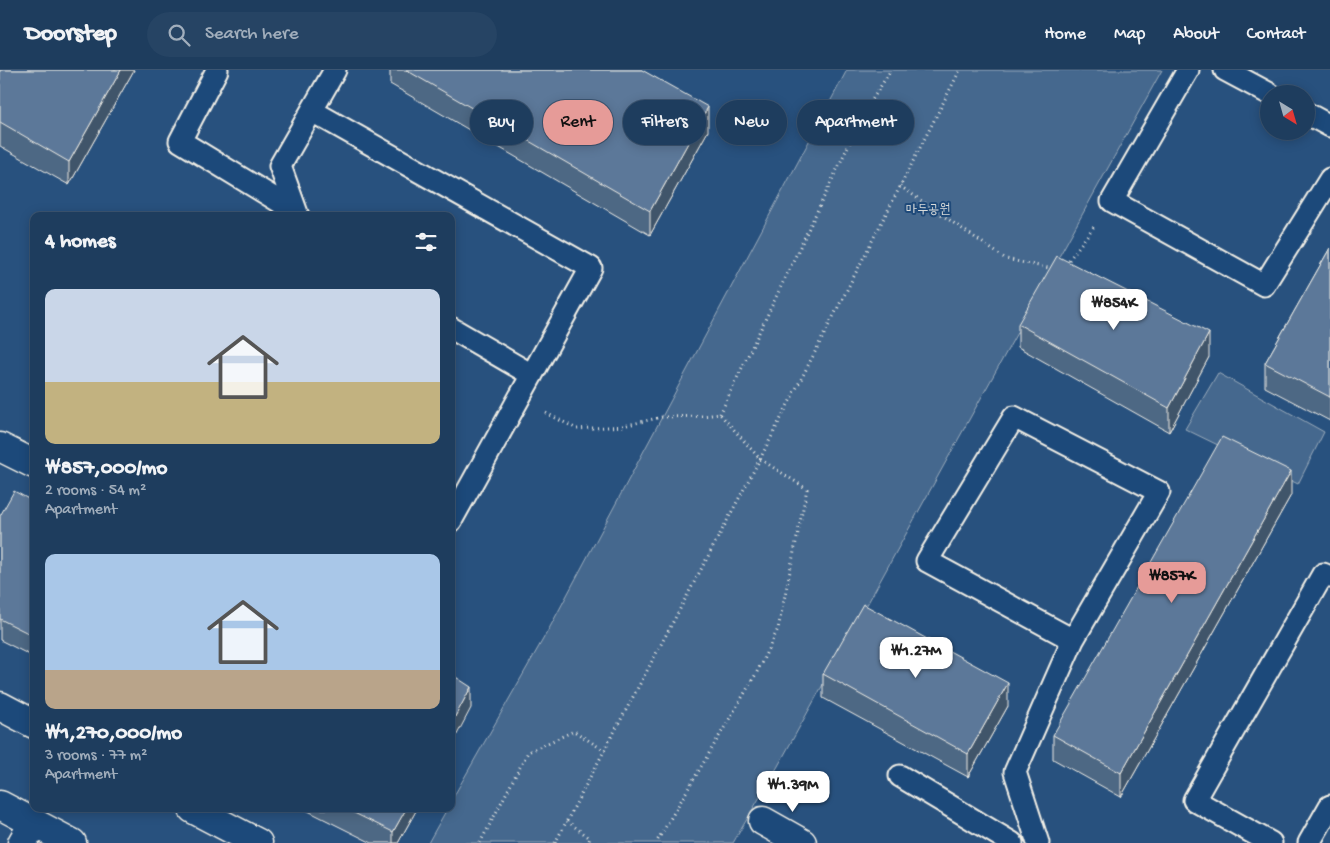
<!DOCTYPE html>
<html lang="en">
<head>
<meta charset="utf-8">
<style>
	body { margin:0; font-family:"Gochi Hand","Poor Story",sans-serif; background:#264464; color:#f1f3f6; height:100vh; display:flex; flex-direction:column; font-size:19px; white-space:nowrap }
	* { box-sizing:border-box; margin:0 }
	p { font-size:16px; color:#a1aebc }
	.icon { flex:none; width:28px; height:28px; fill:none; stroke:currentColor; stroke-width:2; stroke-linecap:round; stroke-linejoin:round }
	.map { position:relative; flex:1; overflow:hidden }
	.panel { position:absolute; left:30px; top:142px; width:425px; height:600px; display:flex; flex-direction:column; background:#1e3d5e; border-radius:10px; box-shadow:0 2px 12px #0003,0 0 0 1px #3c5673 }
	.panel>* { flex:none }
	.hud { position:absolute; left:470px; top:30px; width:475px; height:45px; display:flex; gap:10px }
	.needle { width:32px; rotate:143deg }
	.tools { position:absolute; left:1260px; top:15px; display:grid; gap:10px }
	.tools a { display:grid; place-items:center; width:55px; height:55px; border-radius:50%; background:#1e3d5e; box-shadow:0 2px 12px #0003,0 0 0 1px #3c5673; font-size:25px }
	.price { position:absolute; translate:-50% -42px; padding:0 11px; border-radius:10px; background:#fff; color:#222; font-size:16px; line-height:32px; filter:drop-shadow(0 1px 2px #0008) }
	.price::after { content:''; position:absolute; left:50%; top:30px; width:15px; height:11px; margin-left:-8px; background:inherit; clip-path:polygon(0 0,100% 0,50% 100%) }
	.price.selected { background:#e69b98; color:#111 }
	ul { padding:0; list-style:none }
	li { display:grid; align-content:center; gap:10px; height:265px; padding:0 15px }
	li span { display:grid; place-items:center; height:155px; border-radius:10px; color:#555 }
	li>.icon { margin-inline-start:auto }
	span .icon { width:90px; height:90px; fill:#fffc; stroke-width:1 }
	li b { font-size:21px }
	h2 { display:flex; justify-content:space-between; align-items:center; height:60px; padding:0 15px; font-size:21px }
	.chip { padding:0 18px; border-radius:22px; background:#1e3d5e; box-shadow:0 2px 12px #0003,0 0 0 1px #3c5673; font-size:18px; line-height:45px }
	.chip.selected { background:#e69b98; color:#111 }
	header { display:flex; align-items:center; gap:30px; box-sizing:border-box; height:70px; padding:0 25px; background:#1e3d5e; border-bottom:1px solid #3c5673 }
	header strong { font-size:24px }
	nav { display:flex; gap:28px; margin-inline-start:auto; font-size:18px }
	.search { width:350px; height:45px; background:#264464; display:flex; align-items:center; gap:12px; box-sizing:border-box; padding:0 18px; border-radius:28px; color:#a1aebc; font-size:19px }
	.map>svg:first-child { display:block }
</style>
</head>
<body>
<header>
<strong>Doorstep</strong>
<div class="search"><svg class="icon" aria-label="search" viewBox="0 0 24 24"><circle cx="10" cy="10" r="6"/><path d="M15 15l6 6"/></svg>Search here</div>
<nav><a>Home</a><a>Map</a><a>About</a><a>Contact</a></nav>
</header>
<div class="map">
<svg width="1330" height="773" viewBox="0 0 1330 773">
	<rect width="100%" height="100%" fill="#28517e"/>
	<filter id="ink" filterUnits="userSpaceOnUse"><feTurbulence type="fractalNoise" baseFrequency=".02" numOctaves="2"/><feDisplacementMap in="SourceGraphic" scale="10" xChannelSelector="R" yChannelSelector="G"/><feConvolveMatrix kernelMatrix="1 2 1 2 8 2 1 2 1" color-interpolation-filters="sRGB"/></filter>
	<g filter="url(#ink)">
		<path fill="#45688e" stroke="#9cacbb" d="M 847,0 L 1162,0 L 778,696 L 733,773 L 428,773 L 447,739 L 451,739 L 451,731 L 550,557 Z
			M 1218,303 L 1324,362 L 1298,414 L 1185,359 Z"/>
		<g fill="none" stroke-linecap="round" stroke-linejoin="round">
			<defs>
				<path id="service" d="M 217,0 L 180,71 L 295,141
					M 1188,0 L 1112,131 L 1264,215 L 1330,109
					M 1225,0 L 1270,24
					M 312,41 L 591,198 L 451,451
					M 1306,43 L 1330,56
					M 298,146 L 280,96 L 335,0
					M 451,258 L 532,305
					M 900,706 L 1012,773
					M 1038,773 L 1015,702 L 1073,570 L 1159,422 L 1014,347 L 927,491 L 1073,570
					M 1271,773 L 1194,730 L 1323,504 L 1330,507
					M 1309,773 L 1330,736"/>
				<path id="minor" d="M 0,377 L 34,394
					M 763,751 L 802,773
					M 22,773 L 34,752"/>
				<path id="primary" d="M 0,636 L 34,654
					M 0,735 L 72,773
					M 193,739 L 258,773"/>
			</defs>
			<use href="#service" stroke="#f4f1e8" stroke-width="25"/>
			<use href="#minor" stroke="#f4f1e8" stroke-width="31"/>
			<use href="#primary" stroke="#f4f1e8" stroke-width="31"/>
			<path stroke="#f4f1e8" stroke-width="3" stroke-dasharray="1 4" stroke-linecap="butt" d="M 900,116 L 1006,189 L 1053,199
				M 1066,194 L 1095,155
				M 546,343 L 577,359 L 623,356 L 662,347 L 702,346 L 720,344 L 760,389 L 807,419 L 778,559 L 756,604 L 656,773
				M 720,344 L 865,41 L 891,0
				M 567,751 L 590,768 L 588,773
				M 480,773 L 528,682 L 574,661 L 605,681
				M 555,773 L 760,389 L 960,0"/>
			<use href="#service" stroke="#1f4a7a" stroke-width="21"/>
			<use href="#minor" stroke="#1f4a7a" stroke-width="28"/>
			<use href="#primary" stroke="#1f4a7a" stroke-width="28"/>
		</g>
		<path fill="#4e6784" stroke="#f4f1e8" d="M 0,0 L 134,0 L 69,115 L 0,76 Z
			M 390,0 L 642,0 L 708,61 L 650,165 L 390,14 Z
			M 1330,178 L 1330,351 L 1265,317 L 1265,293 Z
			M 1018,254 L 1209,287 L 1169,362 L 1018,277 Z
			M 1291,425 L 1121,727 L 1053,689 L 1053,665 Z
			M 34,432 L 34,587 L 0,570 L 0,446 Z
			M 823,604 L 1008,636 L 968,707 L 823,628 Z
			M 304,739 L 417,739 L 398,773 L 372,773 Z"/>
		<path fill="#40546b" stroke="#f4f1e8" d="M 121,0 L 134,0 L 69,115 L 69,92 Z
			M 708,37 L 708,61 L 650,165 L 650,141 Z
			M 1209,263 L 1209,287 L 1169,362 L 1169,338 Z
			M 1291,401 L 1291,425 L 1121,727 L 1121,703 Z
			M 1008,613 L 1008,636 L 968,707 L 968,684 Z
			M 471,617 L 471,638 L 451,676 L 451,654 Z
			M 406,739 L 417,739 L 398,773 L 393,773 L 393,762 Z"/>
		<path fill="#5b7899" stroke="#f4f1e8" d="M 0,0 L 121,0 L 69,92 L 0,52 Z
			M 406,0 L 642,0 L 708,37 L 650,141 Z
			M 1330,178 L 1330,327 L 1265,293 Z
			M 1057,186 L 1209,263 L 1169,338 L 1018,254 Z
			M 1222,367 L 1291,401 L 1121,703 L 1053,665 Z
			M 14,421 L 34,432 L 34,566 L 0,549 L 0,446 Z
			M 863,534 L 1008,613 L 968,684 L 823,604 Z
			M 451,604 L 471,617 L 451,654 Z
			M 346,739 L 406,739 L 393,762 Z"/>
	</g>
	<g text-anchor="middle" stroke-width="4" stroke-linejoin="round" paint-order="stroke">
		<g font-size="14" fill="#dadcda" stroke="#1f4a7a">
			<text x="928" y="143">마두공원</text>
		</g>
	</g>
</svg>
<div class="tools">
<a><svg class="needle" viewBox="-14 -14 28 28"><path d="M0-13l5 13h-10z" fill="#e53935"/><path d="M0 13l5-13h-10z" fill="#a1aebc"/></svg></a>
</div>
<b class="price" style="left:1114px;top:261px">₩854K</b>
<b class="price selected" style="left:1172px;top:534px">₩857K</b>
<b class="price" style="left:916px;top:609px">₩1.27M</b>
<b class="price" style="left:793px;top:743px">₩1.39M</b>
<div class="hud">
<a class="chip">Buy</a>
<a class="chip selected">Rent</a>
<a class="chip">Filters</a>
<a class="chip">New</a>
<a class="chip">Apartment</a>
</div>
<section class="panel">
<h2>4 homes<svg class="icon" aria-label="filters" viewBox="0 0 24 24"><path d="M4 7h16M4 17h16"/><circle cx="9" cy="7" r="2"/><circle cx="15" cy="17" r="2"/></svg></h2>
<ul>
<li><span style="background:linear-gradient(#c9d6e8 60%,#c2b280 0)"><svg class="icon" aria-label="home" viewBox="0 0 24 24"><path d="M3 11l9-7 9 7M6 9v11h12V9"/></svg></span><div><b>₩857,000/mo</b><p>2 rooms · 54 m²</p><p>Apartment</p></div></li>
<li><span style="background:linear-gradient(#a9c7e8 75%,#b9a48a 0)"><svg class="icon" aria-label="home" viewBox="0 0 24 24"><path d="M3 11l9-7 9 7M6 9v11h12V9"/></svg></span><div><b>₩1,270,000/mo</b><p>3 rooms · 77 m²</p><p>Apartment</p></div></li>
</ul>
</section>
</div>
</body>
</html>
